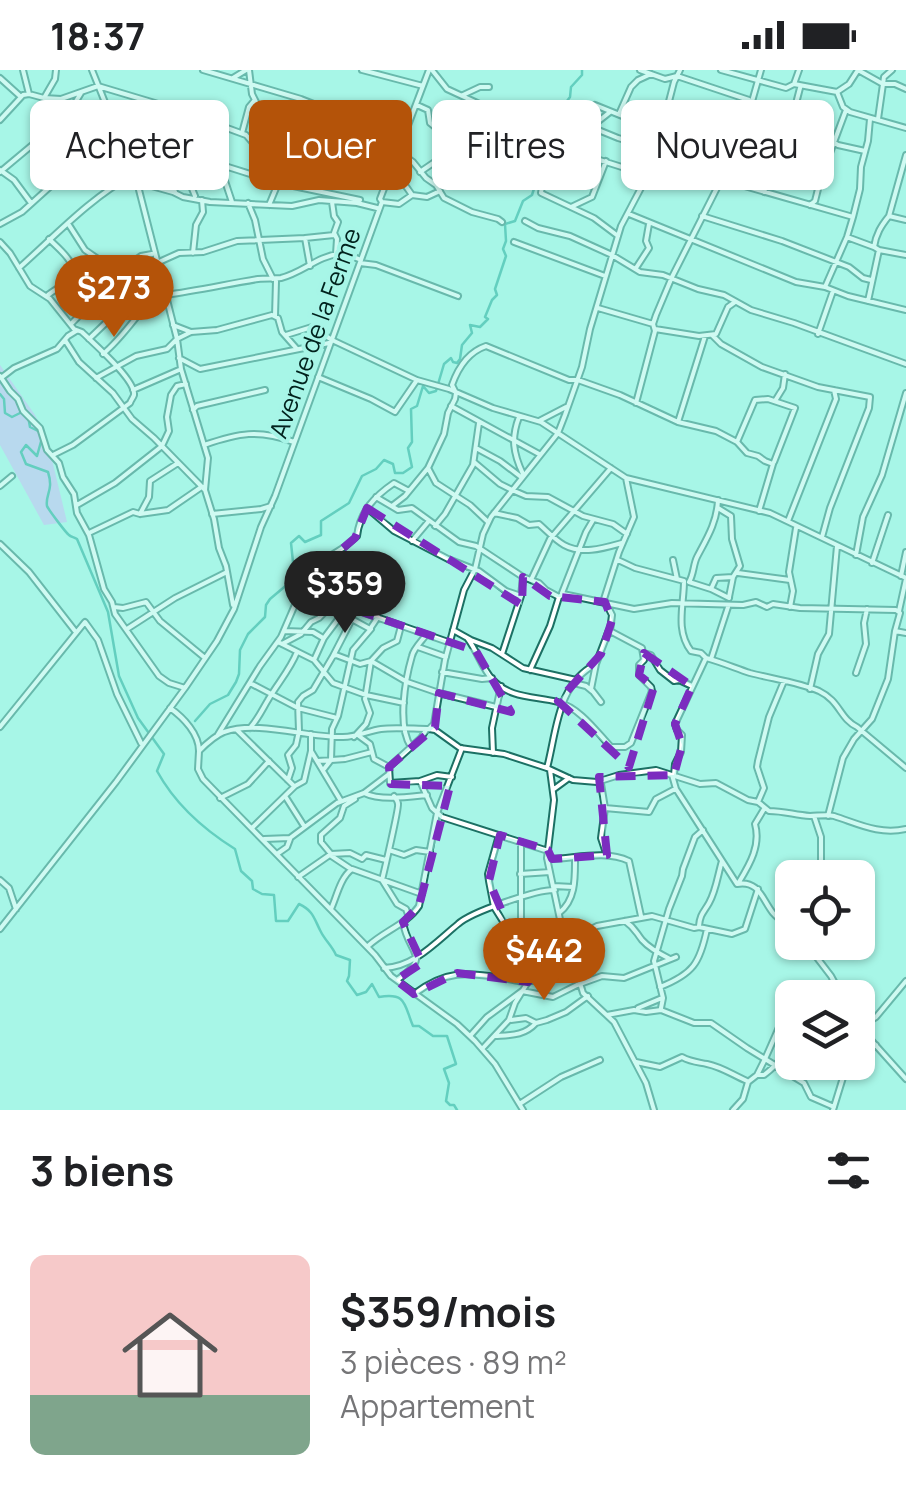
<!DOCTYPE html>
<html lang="fr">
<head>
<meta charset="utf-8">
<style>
	body { margin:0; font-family:Manrope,sans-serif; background:#f2f2f2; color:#202124; height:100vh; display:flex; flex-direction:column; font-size:38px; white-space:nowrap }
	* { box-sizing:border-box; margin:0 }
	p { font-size:32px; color:#757577 }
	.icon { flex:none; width:55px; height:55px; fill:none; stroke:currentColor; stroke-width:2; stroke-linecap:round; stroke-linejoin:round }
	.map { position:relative; height:1040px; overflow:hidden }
	.drawer { display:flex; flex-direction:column; background:#fff; flex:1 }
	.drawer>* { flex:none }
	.guide { position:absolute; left:30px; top:30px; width:848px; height:90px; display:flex; gap:20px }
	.controls { position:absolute; left:775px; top:790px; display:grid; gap:20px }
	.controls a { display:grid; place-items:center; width:100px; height:100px; border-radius:15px; background:#fff; box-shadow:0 2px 8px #0004; font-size:50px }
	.price { position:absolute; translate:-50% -85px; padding:0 22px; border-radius:35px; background:#b45309; color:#fff; font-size:32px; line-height:65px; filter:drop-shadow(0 2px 5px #0008) }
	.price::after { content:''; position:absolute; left:50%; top:60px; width:30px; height:22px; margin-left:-15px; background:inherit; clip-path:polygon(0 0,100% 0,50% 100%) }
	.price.active { background:#222; color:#fff }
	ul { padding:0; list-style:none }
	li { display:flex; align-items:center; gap:30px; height:250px; padding:0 30px }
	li+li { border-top:2px solid #e0e0e0 }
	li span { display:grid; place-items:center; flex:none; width:280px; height:200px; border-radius:15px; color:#555 }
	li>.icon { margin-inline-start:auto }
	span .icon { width:120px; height:120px; fill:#fffc; stroke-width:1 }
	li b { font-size:42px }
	h2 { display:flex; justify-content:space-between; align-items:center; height:120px; padding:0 30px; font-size:42px }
	.tag { padding:0 35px; border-radius:15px; background:#fff; box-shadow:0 2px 8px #0004; font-size:35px; line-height:90px }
	.tag.active { background:#b45309; color:#fff }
	.status { display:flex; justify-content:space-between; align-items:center; height:70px; padding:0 50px; background:#fff; direction:ltr }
	.status svg { height:28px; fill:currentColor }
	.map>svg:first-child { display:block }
</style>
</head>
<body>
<div class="status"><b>18:37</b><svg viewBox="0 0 49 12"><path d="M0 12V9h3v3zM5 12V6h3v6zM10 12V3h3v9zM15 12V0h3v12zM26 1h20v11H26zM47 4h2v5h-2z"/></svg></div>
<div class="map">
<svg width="906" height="1040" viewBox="0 0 906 1040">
	<rect width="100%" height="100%" fill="#a7f5e7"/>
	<path fill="#cdb5f6" d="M 0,295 L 35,345 L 47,369 L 67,452 L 44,455 L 0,375 Z"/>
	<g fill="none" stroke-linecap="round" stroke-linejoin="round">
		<path stroke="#119f8e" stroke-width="2.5" d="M 0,324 L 4,329 L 5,343 L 12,347 L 22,342
			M 28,346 L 30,357 L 40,362
			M 42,368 L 37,386 L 26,375 L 21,382 L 26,394 L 48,402 C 54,421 45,424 47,436 C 48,439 66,463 69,465 C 71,467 74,467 77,469 L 108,542 L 119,606 L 138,648 L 164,684 L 157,701 C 175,734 203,759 235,779 L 241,801 L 252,811 L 253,819 L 262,824 L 274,825 L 276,851 L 288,851 L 299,834 C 314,841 314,849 321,862 C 325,870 332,876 336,885 L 350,890 L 349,906 L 347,911 L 357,925 L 366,922 L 372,914 L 379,927 C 407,922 404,935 413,956 L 419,956 L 433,966 L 447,966 L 456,994 L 444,999 L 449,1013 L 446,1031 L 450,1035 L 454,1035 L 457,1040
			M 195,651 L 210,634 L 228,625 L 236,612 L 239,604 L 240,580 L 248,564 L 265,547 L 266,535 L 270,529 L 289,513 L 293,492 L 291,473 L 299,466 L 305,472 L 321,465 L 321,451 L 349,433 L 362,406 L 376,399 L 384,390 L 393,394 L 395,403 L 403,403 L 412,397 L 408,378 L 412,372 L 411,339 L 417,336 L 423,316 L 429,323 L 436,321 L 444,294 L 451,288 L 453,292 L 457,293 L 460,289 L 462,275 L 472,263 L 470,255 L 480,257 L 488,249 L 485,247 L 492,230 L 497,225 L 495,219 L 506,186 L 503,179 L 506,171 L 505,154 L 515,151 L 523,131 L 532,125 L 539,103 L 544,102 L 542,85 L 551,67 L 552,52 L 559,50 L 564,35 L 570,27 L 571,17 L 582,5 L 582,0"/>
		<defs>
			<path id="minor" d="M 23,0 L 29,24
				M 92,0 L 137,112 L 177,269 L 181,299 L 208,388 L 205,420 L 214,449 L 219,478 L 226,496 L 233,535
				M 203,0 L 301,29 L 352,49 L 405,66
				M 249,0 L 252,24 L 261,42 L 276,55 L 293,76 L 307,85
				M 362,0 L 423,16
				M 432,0 L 447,19 L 514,50 L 519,55
				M 640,0 L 665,9 L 677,6 L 749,30
				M 721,0 L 786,18 L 794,14 L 799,0
				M 0,8 L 21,27
				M 233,8 L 246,0
				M 794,14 L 837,22 L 843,37 L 850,42 L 906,58
				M 837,22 L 849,14 L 858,0 L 883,14 L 895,14 L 906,19
				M 463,25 L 480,17 L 489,17
				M 44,28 L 55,9 L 56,0
				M 751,34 L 799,52 L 838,75 L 865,81
				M 417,35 L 428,40 L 430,53 L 435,57 L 446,61 L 460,60 L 483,72 L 495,73 L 515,87 L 528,89
				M 595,35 L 652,58 L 663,59
				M 619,44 L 631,17 L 638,10 L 651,4
				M 187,45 L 219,52 L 227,58 L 246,65 L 259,80 L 266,82 L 289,87 L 309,84 L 328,90 L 357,105 L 387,106 L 405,115 L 412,125 L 427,127 L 440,121
				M 878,49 L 884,7 L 892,0
				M 0,50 L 23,25 L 29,24 L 44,28 L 61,29 L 98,16 L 185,42 L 187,50 L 179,78
				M 575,56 L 591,57 L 618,68 L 684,87 L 702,82 L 726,91
				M 114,57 L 143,66 L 158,66 L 214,96 L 228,97 L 279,113 L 360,130
				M 591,57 L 610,42
				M 666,57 L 675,58 L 694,52 L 707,56 L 717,64 L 735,69
				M 242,63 L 249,37 L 254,31
				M 153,66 L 175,122
				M 736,66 L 767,78 L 779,77
				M 483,72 L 504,46
				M 174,75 L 195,126
				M 293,76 L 327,70 L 340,43
				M 399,82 L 413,92 L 426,108 L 436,115 L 444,128 L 472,142 L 498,149 L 502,152
				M 906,85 L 889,146 L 906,150
				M 221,99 L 232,132
				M 0,100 L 14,110 L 31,133
				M 0,102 L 67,46 L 81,23
				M 420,102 L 442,87 L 449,70 L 446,61
				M 137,112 L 173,122 L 183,127 L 210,132 L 292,136 L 319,130 L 357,133 L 377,138
				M 764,122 L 793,45 L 800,18
				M 332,132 L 334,146 L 338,152 L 334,163 L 337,169 L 336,184
				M 382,132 L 399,134 L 412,125
				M 248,133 L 255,150 L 263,189 L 273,209
				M 269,135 L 289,87
				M 810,135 L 815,131 L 821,107 L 846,40
				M 571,137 L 592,127 L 606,91
				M 629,144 L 796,212 L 825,217 L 848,226 L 906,240
				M 702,146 L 782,171 L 849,197 L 863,208 L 871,210
				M 525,151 L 538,158 L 570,166 L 612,185 L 640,202 L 663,205 L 698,219 L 724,225 L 751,240 L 794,253 L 906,294
				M 0,154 L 22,142 L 84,86 L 117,62
				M 69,155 L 85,180 L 98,189 L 117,208
				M 618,166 L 594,148 L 541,123 C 542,106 554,95 560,80 L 571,81 L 663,110 L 687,109 L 695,98 L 699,97 L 716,104 L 720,109 L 853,147
				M 847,167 L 874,177
				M 305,168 L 334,165
				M 0,172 L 10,183 L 30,216 L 50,229 L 74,259 L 82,262 C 93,273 136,310 134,325 C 133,328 131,330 130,333 L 73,375 L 53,385
				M 514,172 L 605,206
				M 879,180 L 906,185
				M 193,183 L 196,155 L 203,142 L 202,130
				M 159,192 L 179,183 L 203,182 L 237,171 L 305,168 L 310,196
				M 360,193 L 376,195 L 458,226
				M 19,198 C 56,165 90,128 134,104
				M 636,198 L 649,178 L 646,171 L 649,154
				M 112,214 L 147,232
				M 825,217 L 847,167 L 853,147 L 860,119 L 861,97 L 868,71 L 870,49
				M 165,225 C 196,221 227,214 258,209 C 266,208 273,209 281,208 C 302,203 318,186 339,184 C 347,183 353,187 361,190
				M 47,226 C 53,220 62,217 68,211 C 83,197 59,179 49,169
				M 868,231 L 879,180 L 874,177 C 876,164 881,156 889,146
				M 89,235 C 114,253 112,239 136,244
				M 598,238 L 653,254
				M 275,246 L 276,211
				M 71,254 L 130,194 L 141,186 L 152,184
				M 173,255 L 191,262
				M 655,259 L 699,266 L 716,264 L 728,237 L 735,232
				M 818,264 L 833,221
				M 286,265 L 312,257 L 332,270 L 417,310 L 449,319 L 493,338 L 541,352 L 626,408 L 634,447 L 619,482 L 604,529 L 612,545 L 610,561 L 642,578 L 644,590 L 639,595 L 639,605 L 651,617 L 652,621 L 631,673 L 625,677 L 611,677 C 596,661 580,638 558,632 C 535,626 510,629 492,609 C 482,598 477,581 468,569
				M 712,265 L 721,274 L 762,297 L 818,317 L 870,327 L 869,338 L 830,438 L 822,467
				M 89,269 L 114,245
				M 65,270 L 79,292 L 113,323 L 132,349 L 154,368 L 205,420
				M 103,284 C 127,264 140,238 163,218
				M 179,288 L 200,299 L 329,273
				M 0,306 L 10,321 L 18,329 L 23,341 L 40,358 L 47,380 L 59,393 L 63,407 L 74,424 L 77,443 L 89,465 L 104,519 L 112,532 L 115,544 L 159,606 L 169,613 L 185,618
				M 318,307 L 371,329 L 395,342 L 417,310
				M 1,308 L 14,298 L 57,279 L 68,266 L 76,261
				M 96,308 L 136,286 L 167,279 L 177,269 L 191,262 L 217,260 L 272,245 L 278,248 L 282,262 L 297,279
				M 133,320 L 179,300
				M 775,331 L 783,318 L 785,304
				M 636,333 L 655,261 L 653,254 L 656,245 L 672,207 L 719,114 L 739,58 L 747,49 L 761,0
				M 451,336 L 539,384
				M 193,340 L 197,336 L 265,320
				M 519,347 C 511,368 513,383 523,404
				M 539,351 L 566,337
				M 678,352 L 705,266
				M 737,372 L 755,330 L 768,329 L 795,338 L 774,392
				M 204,375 C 239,363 258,359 294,372
				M 476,378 L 500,391 L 521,407
				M 474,392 L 500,414 L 512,420 L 526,426 L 548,427 L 583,446 L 613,454 L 627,464
				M 626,408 L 770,443 L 906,508
				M 0,416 L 12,406
				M 376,427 L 398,440 L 412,438 L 459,472 L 476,476 L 523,507 L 539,513 L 546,520 L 559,527 L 563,524 L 634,539 L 672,533 L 743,535 L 756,532 L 767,537 L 773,534 L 800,538 L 896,540 L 900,543 L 895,561 L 906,563
				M 77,435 L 115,413 L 162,376 L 169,361 L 167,347 L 171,325 L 177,316 L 186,314
				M 392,436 L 405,426 L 428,398
				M 367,438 L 394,461 L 448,489 L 479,501 L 506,521 L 521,526
				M 718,438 L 731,446 L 732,469 L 740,496 L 733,507 L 729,527
				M 494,443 L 517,448 L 529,455 L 539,454 C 547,461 555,470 564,475 C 582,485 604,478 622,473
				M 140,444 L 149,427 L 150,411 L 178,393
				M 212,444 L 261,439 L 271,436
				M 487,451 L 470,435 L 436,413 L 428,398 L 444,364 L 448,343 L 455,329 L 456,323 L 452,315 C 458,298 468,282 486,276 L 569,310 L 578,310 L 620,325 L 678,352 L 716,361 L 737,372 L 747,383 L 758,386 L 765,391 L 773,394 L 759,441
				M 788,451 L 836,329 L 834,320
				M 435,456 L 445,444 L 473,395 L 479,353
				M 89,463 L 133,442 L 140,444 L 168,440 L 200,418
				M 412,471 L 428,452
				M 0,474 L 29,502 L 75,561
				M 856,485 L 863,447 L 882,405 L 906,323
				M 618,490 L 635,498 L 684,511 C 684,535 675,560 691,581 L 701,583 L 706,588 L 675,654 L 677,660 L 682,665 L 681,682 L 675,694 L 674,705
				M 673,490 L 677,509
				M 872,493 L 888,445
				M 738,503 L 790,510
				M 901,506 L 906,482
				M 531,510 L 550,469 L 611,398
				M 305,511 L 359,541 L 451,573
				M 689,512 C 694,504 693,495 697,487 C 707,468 717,452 718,430
				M 689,512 L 711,519 L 716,508 L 733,507
				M 711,519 L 729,528
				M 562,523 L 586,462 L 593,450
				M 336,528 L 332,535 L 335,540 L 370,559 L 378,547
				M 114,537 L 123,538 L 146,532 L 160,551 L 205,588
				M 790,537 L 793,521 L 789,502 L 796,458
				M 899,541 L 906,509
				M 127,559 L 175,528 L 227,502
				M 453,560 L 471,570 L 492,578 L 523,598 L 576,610
				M 284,561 L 313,562 L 323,568
				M 278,572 L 314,590 L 333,613 L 366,625 L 404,633
				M 282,574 L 301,564 L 311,552 L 319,548 L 332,535
				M 418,577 L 446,587
				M 644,583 L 651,585 L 660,600 L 674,611 L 679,610 L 692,616
				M 502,584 L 521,526 L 523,507
				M 333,586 L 351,551
				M 706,588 C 721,592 735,598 750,603 C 773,609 798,612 819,621 C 840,631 840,649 857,657 L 906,698
				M 711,589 L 728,537
				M 314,590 L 324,568 L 342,544
				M 596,594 L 591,619 L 601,632
				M 530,600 L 550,556 L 559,527
				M 442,602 L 482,609 L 492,608
				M 856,603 L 866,574 L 864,553 L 867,539
				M 250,613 L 298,638 L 337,648
				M 574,613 L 586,616 L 592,621
				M 810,619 L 818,584 L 829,564 L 837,476
				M 170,638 C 184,648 199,664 199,681
				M 0,657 L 85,552 L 98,570 L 117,624 L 141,673
				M 250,658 C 258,649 262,640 268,630 C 277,614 290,600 297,582
				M 429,659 L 434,654 L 445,590 L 464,520 L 475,499 L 483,464 L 491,447 L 558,363 L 565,345 L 582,297 L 590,259 L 621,156 L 652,97 L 674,12 L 680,0
				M 237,660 L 294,716
				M 311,664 L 311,681 L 341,731
				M 217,666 L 260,596 L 281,567 L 307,507 L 324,490 L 343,478 L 357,466 C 360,441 375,426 394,413 L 409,421
				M 359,666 L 370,674 L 374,689 L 389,697 L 390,713 L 420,711 L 432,738 L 442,747 L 545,780
				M 354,667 L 366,654 L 370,643 L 365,629 L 371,591 L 383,578 L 397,571 L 401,556
				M 411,677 C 397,656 405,610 412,586 C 414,578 421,572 426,565
				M 493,683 L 492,658 L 501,616
				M 318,691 L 345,689 L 372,682
				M 389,697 L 421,668 L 426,660
				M 547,698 C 557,660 557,614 596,594 L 609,560
				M 324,699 L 331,690 L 332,659 L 338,646 L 353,580 L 371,559
				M 550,700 L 554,730 L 547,788 L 565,873 L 571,883 L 583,923 L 614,952 L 646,1013 L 654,1040
				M 672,705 L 676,719 L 737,814 C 759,810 762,829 773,843 C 778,849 786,854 792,859
				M 288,710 L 292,698 L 288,685 L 296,675 L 299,661 L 298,632 L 303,626 L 313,620 L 333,586 L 336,585 L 360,594 L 371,591 L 407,612 L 439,623 L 496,637
				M 420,711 L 437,705 L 452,707
				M 597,712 L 601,714 L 605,738 L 601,768 L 606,783
				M 554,719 L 569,708
				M 364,723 C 380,731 408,727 427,725
				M 285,726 L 304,756
				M 394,726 C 396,729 398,731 398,734 C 399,738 384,802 382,810 L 397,834 L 406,839 L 409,847
				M 220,728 L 248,714 L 269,691
				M 758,732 L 764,718 L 757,697 L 758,691 L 769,647 L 784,611
				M 605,738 L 649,742 L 656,729 L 675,719
				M 814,746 L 821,767 L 821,808
				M 828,746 L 843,688 L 854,669 L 872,649 L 888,609 L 895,561
				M 252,758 L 295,716 L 304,711 L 311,681
				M 499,765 L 488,804 L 489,811 L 494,837 L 514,869 L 525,868
				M 264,769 L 290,768 L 337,733 L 364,723 L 389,704
				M 521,772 L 521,852 L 533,898 L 532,911
				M 389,780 L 404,785 L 416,780 L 430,782
				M 277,784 L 287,777 L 290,769
				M 331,784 L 350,783 L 362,789 L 366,785 L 386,790
				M 330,785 L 351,799
				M 547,788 L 552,789 C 577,788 606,780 629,791 L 641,846
				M 520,804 L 550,802
				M 298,807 L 331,784 L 321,772 L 321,765 L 340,748 L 344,736 L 355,729
				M 0,810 L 9,818 L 16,839
				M 739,812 C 750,794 761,775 755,754 L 764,739
				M 554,816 L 573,817
				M 331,839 C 337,826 340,808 352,799 L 422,824
				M 559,843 C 576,830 575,808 575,788
				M 625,851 C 635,858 635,861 642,870 C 649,878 660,884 670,889
				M 699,856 C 700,844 704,842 709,833 C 716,821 718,804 722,791
				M 0,859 L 116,712 L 185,618 L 217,571 L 234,539 L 261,457 L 275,426 L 382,132 L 380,129 L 429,0
				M 805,872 L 831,906 L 843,928
				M 565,873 L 597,856 L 652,846 L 694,858 L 699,857 L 732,864 L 745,859 L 758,819
				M 368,876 C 384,861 407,854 419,836 L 437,743 L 462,678
				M 384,898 C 414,897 436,872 458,854 C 471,842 538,819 555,820
				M 397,910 C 433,885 408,885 403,852
				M 660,917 C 693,904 700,893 707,859
				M 414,924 C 446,900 466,902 504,908 C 512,910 519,912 527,912
				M 816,928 L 833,910
				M 638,938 L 662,928
				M 661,938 L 663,928 L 654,891 L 669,839 L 682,806 L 683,799 L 695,767 L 703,760
				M 607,945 L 634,940 L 646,942 L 661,940 L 694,953 L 711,953 L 747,978 L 804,1013 L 811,1027 L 834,1037
				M 511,950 L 526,948 L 536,953 L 547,950 L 566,942 L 588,926
				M 858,951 L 871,970 L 906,1009
				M 861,956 L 876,947 L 906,911
				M 470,966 L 487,947 L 522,921 L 553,927 L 577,915 L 602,906 L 624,908 L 676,887
				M 495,966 C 511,965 524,966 536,953
				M 482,979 L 509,950 L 515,933 L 528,912 L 560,896 L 574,892
				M 858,989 L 876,975
				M 636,992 L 660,997 L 682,987 C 691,992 697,992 707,994 C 722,997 733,1005 747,1011
				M 757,1005 L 764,1005 C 780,993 787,982 792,963
				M 521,1033 L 561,1007 L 600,990
				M 523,1040 L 495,994 L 475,971 L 457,954 L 391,906 L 375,885 L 342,851 L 203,709 L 198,699 L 199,681 C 206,674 214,666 224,662 C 259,650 307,668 343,667 C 357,667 368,661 381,659 C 394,657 415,659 429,659 L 435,660 L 460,678 L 504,684 L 547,698 L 573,710 L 597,712 L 619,705 L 656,700 L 700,714 L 716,713 L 748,730 L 758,732 L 769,741 C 784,741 795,745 810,746 C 817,746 827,744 834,746 C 859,754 879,765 906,759
				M 733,1040 L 743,1029 L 748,1012 L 757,1005 L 765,989 L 784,946 L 793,917
				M 833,1040 L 845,1001 L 852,992"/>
		</defs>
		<use href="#minor" stroke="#1c7064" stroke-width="8"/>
		<use href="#minor" stroke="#fff" stroke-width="4"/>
	</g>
	<path d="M0 0H906V1040H0ZM 367,438 L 522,535 L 523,507 L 550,526 L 605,532 L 612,550 L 601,584 L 558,631 L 629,697 L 654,617 L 639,605 L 644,583 L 692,616 L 675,654 L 682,675 L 674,705 L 599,707 L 607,785 L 552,789 L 548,780 L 500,765 L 489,811 L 515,872 L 528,874 L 528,912 L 457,903 L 414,924 L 396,910 L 422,893 L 403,852 L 419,836 L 450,716 L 391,714 L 389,697 L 435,657 L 439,623 L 511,642 L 476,581 L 359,541 L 305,511 L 355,468 Z" fill="#a7f5e7" fill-opacity=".55" fill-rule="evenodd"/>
	<path fill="none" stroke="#7b2cbf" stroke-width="8" stroke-dasharray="20 12" stroke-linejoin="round" d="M 367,438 L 522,535 L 523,507 L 550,526 L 605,532 L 612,550 L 601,584 L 558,631 L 629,697 L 654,617 L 639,605 L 644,583 L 692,616 L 675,654 L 682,675 L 674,705 L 599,707 L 607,785 L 552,789 L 548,780 L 500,765 L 489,811 L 515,872 L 528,874 L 528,912 L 457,903 L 414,924 L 396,910 L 422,893 L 403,852 L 419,836 L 450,716 L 391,714 L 389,697 L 435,657 L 439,623 L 511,642 L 476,581 L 359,541 L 305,511 L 355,468 Z"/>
	<g text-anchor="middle" stroke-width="8" stroke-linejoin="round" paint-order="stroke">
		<g font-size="25" fill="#01221d" stroke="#a7f5e7">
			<text transform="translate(315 263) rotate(-70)" y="9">Avenue de la Ferme</text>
		</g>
	</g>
</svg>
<div class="controls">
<a><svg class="icon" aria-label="locate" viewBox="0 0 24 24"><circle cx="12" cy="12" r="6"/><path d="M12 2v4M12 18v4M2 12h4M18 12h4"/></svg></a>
<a><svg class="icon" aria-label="layers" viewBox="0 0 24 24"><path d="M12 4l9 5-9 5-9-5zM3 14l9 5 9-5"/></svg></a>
</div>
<b class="price" style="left:114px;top:270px">$273</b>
<b class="price active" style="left:345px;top:566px">$359</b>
<b class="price" style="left:544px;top:933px">$442</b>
<div class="guide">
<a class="tag">Acheter</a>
<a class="tag active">Louer</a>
<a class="tag">Filtres</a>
<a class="tag">Nouveau</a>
</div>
</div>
<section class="drawer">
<h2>3 biens<svg class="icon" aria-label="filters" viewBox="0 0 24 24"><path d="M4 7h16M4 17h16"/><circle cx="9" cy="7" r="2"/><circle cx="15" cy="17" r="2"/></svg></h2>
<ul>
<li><span style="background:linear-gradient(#f6c9c9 70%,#7fa58c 0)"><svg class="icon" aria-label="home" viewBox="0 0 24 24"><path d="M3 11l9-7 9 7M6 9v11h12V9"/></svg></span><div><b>$359/mois</b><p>3 pièces · 89 m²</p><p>Appartement</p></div></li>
</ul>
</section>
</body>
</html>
